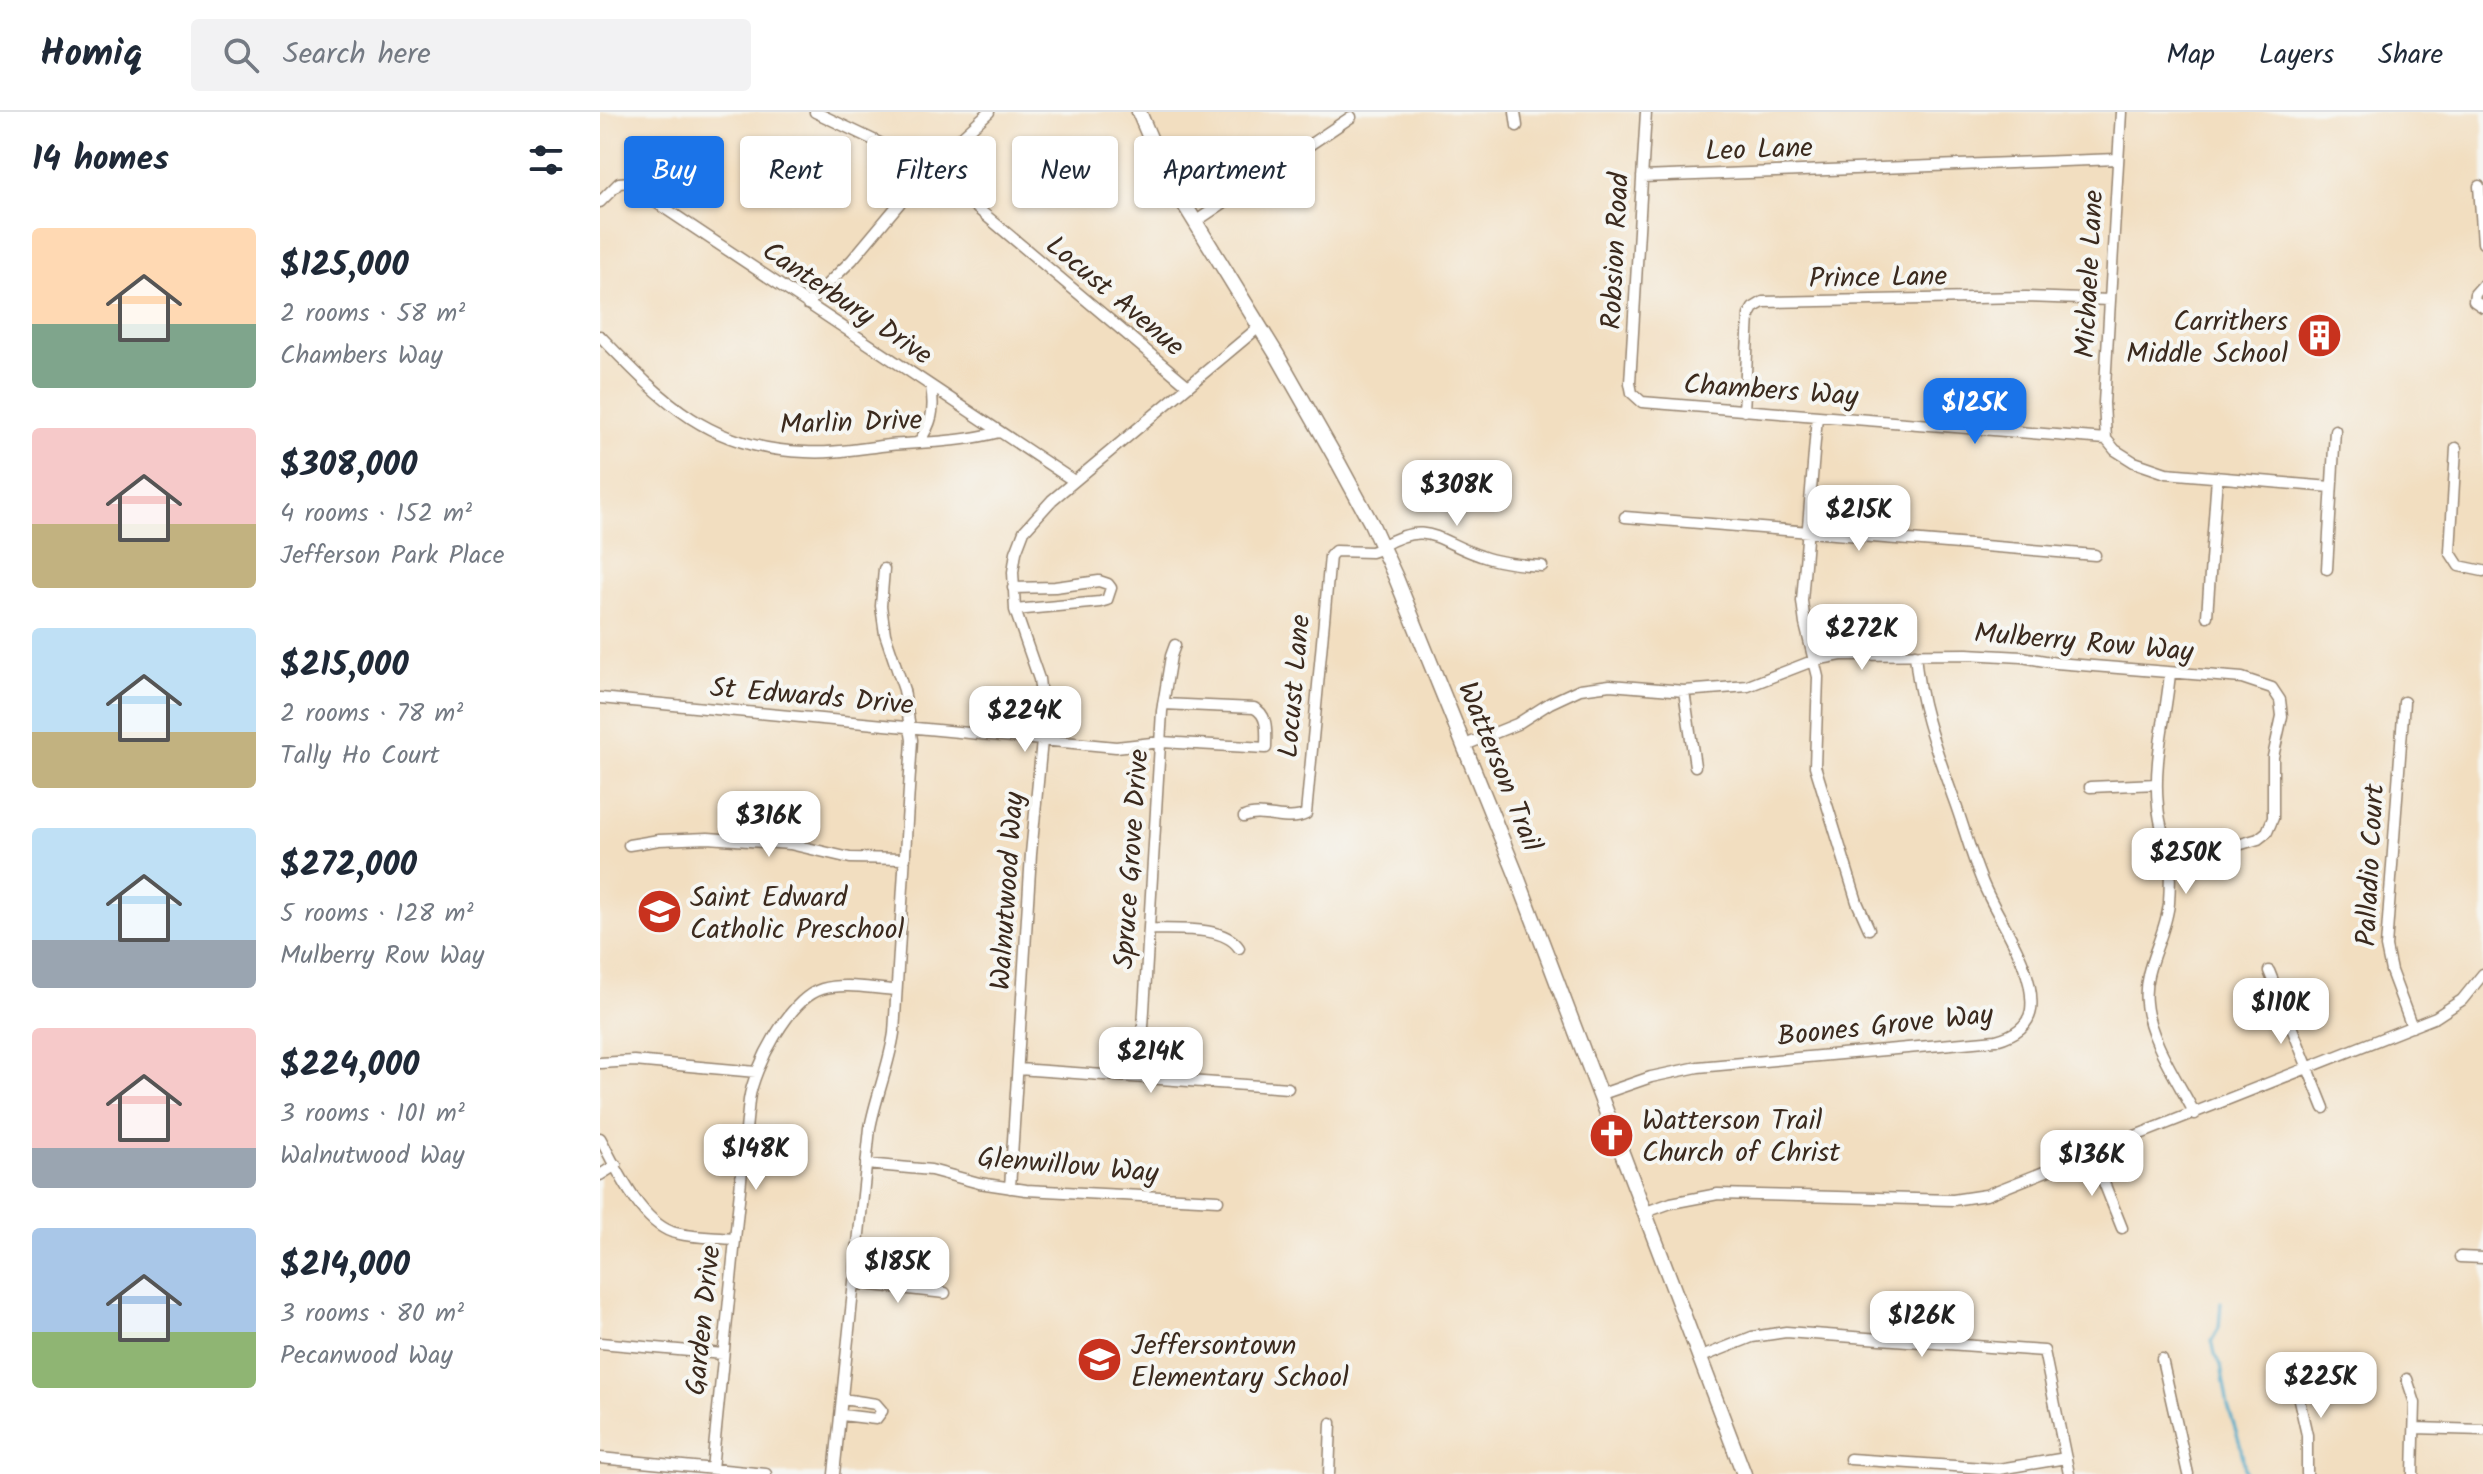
<!DOCTYPE html>
<html lang="en">
<head>
<meta charset="utf-8">
<style>
	body { margin:0; font-family:Kalam,sans-serif; background:#f2f2f3; color:#1f2937; height:100vh; display:flex; flex-direction:column; font-size:30px; white-space:nowrap }
	* { box-sizing:border-box; margin:0 }
	p { font-size:26px; color:#747a83 }
	.icon { flex:none; width:44px; height:44px; fill:none; stroke:currentColor; stroke-width:2; stroke-linecap:round; stroke-linejoin:round }
	.map { position:relative; flex:1; overflow:hidden }
	.side { display:flex; flex-direction:column; background:#fff; width:600px }
	.side>* { flex:none }
	.top-card { position:absolute; left:24px; top:24px; width:760px; height:72px; display:flex; gap:16px }
	.price { position:absolute; translate:-50% -68px; padding:0 18px; border-radius:16px; background:#fff; color:#222; font-size:26px; line-height:52px; filter:drop-shadow(0 2px 4px #0008) }
	.price::after { content:''; position:absolute; left:50%; top:48px; width:24px; height:18px; margin-left:-12px; background:inherit; clip-path:polygon(0 0,100% 0,50% 100%) }
	.price.active { background:#1a73e8; color:#fff }
	ul { padding:0; list-style:none }
	li { display:flex; align-items:center; gap:24px; height:200px; padding:0 32px }
	li span { display:grid; place-items:center; flex:none; width:224px; height:160px; border-radius:8px; color:#555 }
	li>.icon { margin-inline-start:auto }
	span .icon { width:96px; height:96px; fill:#fffc; stroke-width:1 }
	li b { font-size:34px }
	h2 { display:flex; justify-content:space-between; align-items:center; height:96px; padding:0 32px; font-size:34px }
	.pill { padding:0 28px; border-radius:8px; background:#fff; box-shadow:0 2px 6px #0004; font-size:28px; line-height:72px }
	.pill.active { background:#1a73e8; color:#fff }
	header { display:flex; align-items:center; gap:48px; box-sizing:border-box; height:112px; padding:0 40px; background:#fff; border-bottom:2px solid #e0e1e3 }
	header strong { font-size:38px }
	nav { display:flex; gap:44px; margin-inline-start:auto; font-size:28px }
	.search { width:560px; height:72px; background:#f2f2f3; display:flex; align-items:center; gap:20px; box-sizing:border-box; padding:0 28px; border-radius:8px; color:#747a83; font-size:30px }
	main { display:flex; flex:1; min-height:0 }
	.map>svg:first-child { display:block }
</style>
</head>
<body>
<header>
<strong>Homiq</strong>
<div class="search"><svg class="icon" aria-label="search" viewBox="0 0 24 24"><circle cx="10" cy="10" r="6"/><path d="M15 15l6 6"/></svg>Search here</div>
<nav><a>Map</a><a>Layers</a><a>Share</a></nav>
</header>
<main>
<section class="side">
<h2>14 homes<svg class="icon" aria-label="filters" viewBox="0 0 24 24"><path d="M4 7h16M4 17h16"/><circle cx="9" cy="7" r="2"/><circle cx="15" cy="17" r="2"/></svg></h2>
<ul>
<li><span style="background:linear-gradient(#ffd9b3 60%,#7fa58c 0)"><svg class="icon" aria-label="home" viewBox="0 0 24 24"><path d="M3 11l9-7 9 7M6 9v11h12V9"/></svg></span><div><b>$125,000</b><p>2 rooms · 58 m²</p><p>Chambers Way</p></div></li>
<li><span style="background:linear-gradient(#f6c9c9 60%,#c2b280 0)"><svg class="icon" aria-label="home" viewBox="0 0 24 24"><path d="M3 11l9-7 9 7M6 9v11h12V9"/></svg></span><div><b>$308,000</b><p>4 rooms · 152 m²</p><p>Jefferson Park Place</p></div></li>
<li><span style="background:linear-gradient(#bfe0f5 65%,#c2b280 0)"><svg class="icon" aria-label="home" viewBox="0 0 24 24"><path d="M3 11l9-7 9 7M6 9v11h12V9"/></svg></span><div><b>$215,000</b><p>2 rooms · 78 m²</p><p>Tally Ho Court</p></div></li>
<li><span style="background:linear-gradient(#bfe0f5 70%,#9aa5b1 0)"><svg class="icon" aria-label="home" viewBox="0 0 24 24"><path d="M3 11l9-7 9 7M6 9v11h12V9"/></svg></span><div><b>$272,000</b><p>5 rooms · 128 m²</p><p>Mulberry Row Way</p></div></li>
<li><span style="background:linear-gradient(#f6c9c9 75%,#9aa5b1 0)"><svg class="icon" aria-label="home" viewBox="0 0 24 24"><path d="M3 11l9-7 9 7M6 9v11h12V9"/></svg></span><div><b>$224,000</b><p>3 rooms · 101 m²</p><p>Walnutwood Way</p></div></li>
<li><span style="background:linear-gradient(#a9c7e8 65%,#8fb573 0)"><svg class="icon" aria-label="home" viewBox="0 0 24 24"><path d="M3 11l9-7 9 7M6 9v11h12V9"/></svg></span><div><b>$214,000</b><p>3 rooms · 80 m²</p><p>Pecanwood Way</p></div></li>
</ul>
</section>
<div class="map">
<svg width="1883" height="1362" viewBox="0 0 1883 1362">
	<rect width="100%" height="100%" fill="#f6f6f2"/>
	<filter id="ink" filterUnits="userSpaceOnUse"><feTurbulence type="fractalNoise" baseFrequency=".0125" numOctaves="2"/><feDisplacementMap in="SourceGraphic" scale="16" xChannelSelector="R" yChannelSelector="G"/><feConvolveMatrix kernelMatrix="1 2 1 2 8 2 1 2 1" color-interpolation-filters="sRGB"/></filter>
	<filter id="wash" filterUnits="userSpaceOnUse"><feTurbulence type="fractalNoise" baseFrequency=".006" numOctaves="4" result="noise"/><feDisplacementMap in="SourceGraphic" scale="32" xChannelSelector="R" yChannelSelector="G"/><feGaussianBlur stdDeviation="1.8" result="paint"/><feColorMatrix in="noise" values="0 0 0 0 0 0 0 0 0 0 0 0 0 0 0 0 0 1.4 0 .05"/><feComposite in="paint" operator="in"/></filter>
	<g filter="url(#wash)">
		<rect width="100%" height="100%" fill="#f2dec0"/>
		<g fill="none" stroke-linecap="round" stroke-linejoin="round">
			<path stroke="#48a7c7" stroke-width="3" d="M 1621,1190 L 1619,1216 L 1612,1228 L 1615,1242 L 1621,1253 L 1628,1294 L 1640,1332 L 1646,1362"/>
		</g>
	</g>
	<g filter="url(#ink)">
		<g fill="none" stroke-linecap="round" stroke-linejoin="round">
			<defs>
				<path id="minor" d="M 215,0 L 326,53 L 587,273
					M 915,0 L 917,14
					M 1046,0 L 1030,271 L 1032,281 L 1042,290 L 1506,327 L 1515,338 L 1534,350 L 1566,361 L 1731,375
					M 1042,65 L 1518,47
					M 1879,74 L 1883,131
					M 0,90 L 19,71 L 30,70 L 48,85 L 474,369
					M 595,110 L 751,5
					M 1883,173 L 1875,182 L 1874,189 L 1883,195
					M 207,192 L 252,148 L 334,50 L 389,0
					M 0,224 C 63,289 108,337 205,340 C 233,342 262,336 290,333 C 327,330 363,330 399,320
					M 1144,299 L 1149,203 L 1153,196 L 1163,190 L 1426,185 L 1510,188
					M 1217,304 L 1202,489 L 1205,512 L 1218,565 L 1215,654 L 1257,790 L 1269,817
					M 1506,327 L 1504,291 L 1521,0
					M 318,331 C 332,312 335,298 331,275
					M 1856,336 L 1850,440 L 1859,454 L 1883,459
					M 1025,405 L 1495,443
					M 782,434 C 828,407 838,430 881,444 C 900,451 922,453 942,454
					M 1727,457 L 1735,318
					M 413,476 L 455,475 L 499,469 L 508,472 L 511,476 L 507,488 L 500,490 L 415,498
					M 1607,504 L 1617,365
					M 1570,561 C 1566,606 1553,649 1558,694 C 1559,711 1565,726 1568,742 C 1571,758 1570,775 1569,791 C 1566,825 1542,856 1546,891 C 1549,927 1578,969 1595,1002
					M 1084,579 L 1095,654
					M 0,586 L 516,635 L 561,630 L 666,636 C 666,621 669,603 654,596 L 563,592
					M 1804,590 L 1786,835 L 1791,859 L 1812,915
					M 865,633 L 917,612 L 950,591 L 980,577 L 1010,573 L 1084,579 L 1148,574 L 1215,548 L 1241,543 L 1367,542 L 1422,545 L 1456,551 L 1642,566 L 1672,576 L 1680,588 L 1682,604 L 1673,645 L 1673,706 L 1667,720 L 1658,727 L 1638,733 L 1567,737
					M 1490,675 L 1557,672
					M 644,705 C 663,697 687,712 706,702 L 730,444 L 735,439 L 771,440 L 783,436
					M 29,733 L 59,728 L 108,726 L 190,732 L 250,746 L 305,747
					M 550,817 C 576,818 624,813 639,836
					M 1669,859 L 1724,996
					M 0,951 L 34,949 L 156,960
					M 418,957 L 688,976
					M 540,965 L 562,599 L 571,544 L 575,533
					M 999,983 L 1051,965 L 1098,955 L 1396,928 C 1411,924 1428,916 1431,898 C 1436,856 1397,807 1382,769 C 1371,743 1364,715 1354,688 C 1337,640 1319,594 1315,542
					M 0,1026 C 16,1055 39,1108 72,1120 C 91,1126 114,1125 134,1127
					M 1493,1043 L 1522,1116
					M 266,1052 L 331,1058 L 379,1071 L 426,1078 L 618,1088
					M 0,1063 L 16,1053
					M 410,1076 L 431,742 L 444,608 L 439,567 L 415,498 L 413,460 L 416,440 L 424,419 L 452,388 L 659,215
					M 1043,1101 L 1071,1091 L 1118,1082 L 1353,1088 L 1386,1083 L 1836,905 L 1862,888 L 1883,862
					M 1860,1145 L 1883,1146
					M 254,1171 L 345,1181
					M 0,1231 L 123,1242
					M 1099,1246 L 1152,1225 L 1186,1220 L 1444,1239 L 1469,1362
					M 1562,1247 L 1588,1362
					M 1692,1257 L 1707,1323 L 1707,1362
					M 1807,1267 L 1815,1291 L 1813,1362
					M 242,1303 L 276,1307 L 282,1299 L 276,1292 L 243,1287
					M 1815,1316 L 1883,1318
					M 0,1346 L 166,1362
					M 1250,1347 L 1399,1357 L 1466,1346
					M 112,1357 L 149,988 C 154,955 189,887 222,877 C 245,870 273,877 296,878
					M 234,1362 L 270,1016 C 276,984 289,954 294,921 L 312,628 L 304,578 L 285,522 L 281,494 L 284,457
					M 729,1362 L 731,1311"/>
				<path id="secondary" d="M 539,0 L 564,59 L 677,243 L 739,352 L 771,411 L 796,466 L 916,762 L 1144,1362"/>
			</defs>
			<use href="#minor" stroke="#96846f" stroke-width="13"/>
			<use href="#secondary" stroke="#96846f" stroke-width="17"/>
			<use href="#minor" stroke="#fff" stroke-width="10"/>
			<use href="#secondary" stroke="#fff" stroke-width="14"/>
		</g>
	</g>
	<defs>
		<symbol id="building-disc" viewBox="-11 -11 22 22"><circle r="9.5" fill="#c8321e" stroke="#f6f6f2"/><path d="M-4-6H4V6H1V3H-1V6H-4ZM-2.5-4.3h1.7v1.8h-1.7ZM.8-4.3h1.7v1.8H.8ZM-2.5-1h1.7V.8h-1.7ZM.8-1h1.7V.8H.8Z" fill="#fff"/></symbol>
		<symbol id="school-disc" viewBox="-11 -11 22 22"><circle r="9.5" fill="#c8321e" stroke="#f6f6f2"/><path d="M0-5L7-2L0 1L-7-2ZM-4 1L0 2.5L4 1V4Q0 6-4 4Z" fill="#fff"/></symbol>
		<symbol id="church-disc" viewBox="-11 -11 22 22"><circle r="9.5" fill="#c8321e" stroke="#f6f6f2"/><path d="M-1.2-6h2.4v3.5h3.3v2.4h-3.3V6h-2.4V-.1h-3.3v-2.4h3.3Z" fill="#fff"/></symbol>
	</defs>
	<g fill-rule="evenodd">
		<use href="#building-disc" x="1694" y="198" width="51" height="51"/>
		<use href="#school-disc" x="34" y="774" width="51" height="51"/>
		<use href="#church-disc" x="986" y="998" width="51" height="51"/>
		<use href="#school-disc" x="474" y="1222" width="51" height="51"/>
	</g>
	<g text-anchor="middle" stroke-width="8" stroke-linejoin="round" paint-order="stroke">
		<g font-size="28" fill="#3b2a1e" stroke="#f6f6f2">
			<text transform="translate(1159 36) rotate(-2)" y="10">Leo Lane</text>
			<text transform="translate(1014 139) rotate(-87)" y="10">Robsion Road</text>
			<text transform="translate(1488 162) rotate(-87)" y="10">Michaele Lane</text>
			<text transform="translate(1278 164) rotate(-1)" y="10">Prince Lane</text>
			<text transform="translate(516 183) rotate(40)" y="10">Locust Avenue</text>
			<text transform="translate(248 190) rotate(34)" y="10">Canterbury Drive</text>
			<text transform="translate(1171 277) rotate(4)" y="10">Chambers Way</text>
			<text transform="translate(251 309) rotate(-2)" y="10">Marlin Drive</text>
			<text transform="translate(1484 529) rotate(5)" y="10">Mulberry Row Way</text>
			<text transform="translate(693 574) rotate(-85)" y="10">Locust Lane</text>
			<text transform="translate(212 583) rotate(5)" y="10">St Edwards Drive</text>
			<text transform="translate(901 654) rotate(68)" y="10">Watterson Trail</text>
			<text transform="translate(530 747) rotate(-86)" y="10">Spruce Grove Drive</text>
			<text transform="translate(1769 753) rotate(-87)" y="10">Palladio Court</text>
			<text transform="translate(406 779) rotate(-86)" y="10">Walnutwood Way</text>
			<text transform="translate(1285 912) rotate(-6)" y="10">Boones Grove Way</text>
			<text transform="translate(468 1052) rotate(5)" y="10">Glenwillow Way</text>
			<text transform="translate(102 1208) rotate(-84)" y="10">Garden Drive</text>
		</g>
		<g font-size="28" fill="#3b2a1e" stroke="#f6f6f2" text-anchor="start">
			<text x="1688" y="218" text-anchor="end">Carrithers<tspan x="1688" dy="32">Middle School</tspan></text>
			<text x="90" y="794">Saint Edward<tspan x="90" dy="32">Catholic Preschool</tspan></text>
			<text x="1042" y="1017">Watterson Trail<tspan x="1042" dy="32">Church of Christ</tspan></text>
			<text x="531" y="1242">Jeffersontown<tspan x="531" dy="32">Elementary School</tspan></text>
		</g>
	</g>
</svg>
<b class="price active" style="left:1375px;top:334px">$125K</b>
<b class="price" style="left:857px;top:416px">$308K</b>
<b class="price" style="left:1259px;top:441px">$215K</b>
<b class="price" style="left:1262px;top:560px">$272K</b>
<b class="price" style="left:425px;top:642px">$224K</b>
<b class="price" style="left:169px;top:747px">$316K</b>
<b class="price" style="left:1586px;top:784px">$250K</b>
<b class="price" style="left:1681px;top:934px">$110K</b>
<b class="price" style="left:551px;top:983px">$214K</b>
<b class="price" style="left:156px;top:1080px">$148K</b>
<b class="price" style="left:1492px;top:1086px">$136K</b>
<b class="price" style="left:298px;top:1193px">$185K</b>
<b class="price" style="left:1322px;top:1247px">$126K</b>
<b class="price" style="left:1721px;top:1308px">$225K</b>
<div class="top-card">
<a class="pill active">Buy</a>
<a class="pill">Rent</a>
<a class="pill">Filters</a>
<a class="pill">New</a>
<a class="pill">Apartment</a>
</div>
</div>
</main>
</body>
</html>
